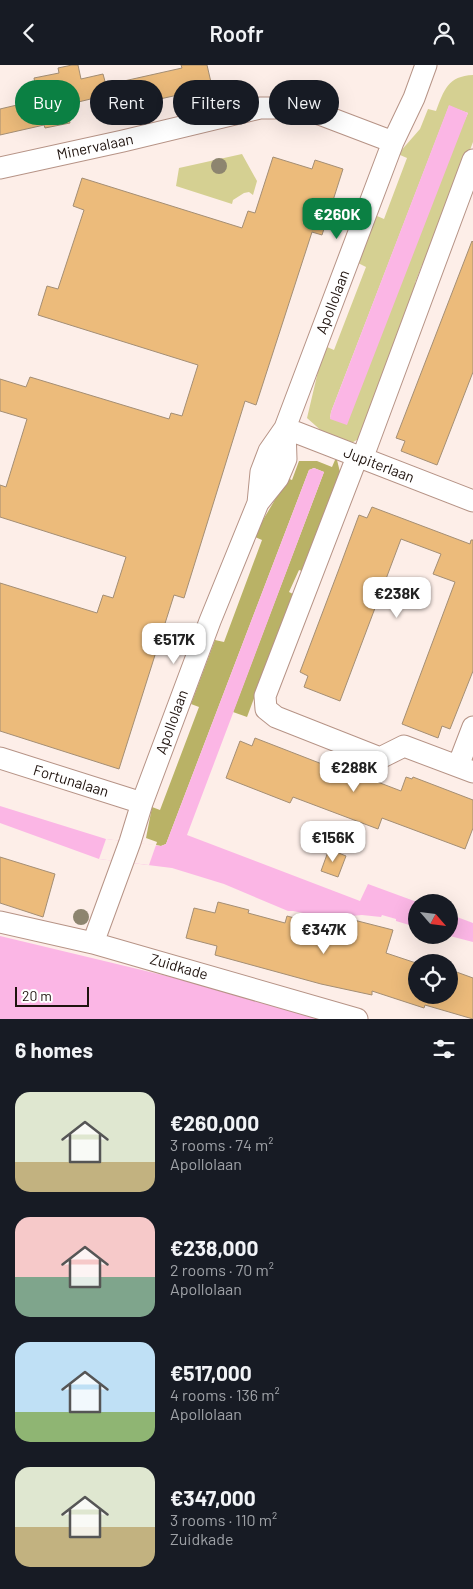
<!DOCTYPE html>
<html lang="en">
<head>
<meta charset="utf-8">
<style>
	body { margin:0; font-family:Barlow,sans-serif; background:#242831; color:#f1f3f6; height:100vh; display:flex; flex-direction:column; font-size:19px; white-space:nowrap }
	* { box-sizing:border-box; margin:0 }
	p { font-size:16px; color:#9ea1a6 }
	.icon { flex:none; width:28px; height:28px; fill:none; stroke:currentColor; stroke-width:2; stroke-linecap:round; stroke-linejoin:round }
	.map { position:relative; height:954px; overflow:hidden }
	.details { display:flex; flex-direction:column; background:#171b24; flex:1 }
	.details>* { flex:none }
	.hud { position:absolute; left:15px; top:15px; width:444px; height:45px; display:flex; gap:10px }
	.needle { width:32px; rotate:118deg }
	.buttons { position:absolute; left:408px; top:829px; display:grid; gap:10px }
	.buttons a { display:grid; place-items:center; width:50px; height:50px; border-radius:50%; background:#171b24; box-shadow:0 5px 20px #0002; font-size:25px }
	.scale { position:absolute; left:15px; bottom:12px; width:74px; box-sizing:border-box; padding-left:5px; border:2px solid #1f130e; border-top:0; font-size:14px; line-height:18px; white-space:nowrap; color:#1f130e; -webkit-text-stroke:4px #fff; paint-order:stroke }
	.price { position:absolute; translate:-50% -42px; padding:0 11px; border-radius:10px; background:#fff; color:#222; font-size:16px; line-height:32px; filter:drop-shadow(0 1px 2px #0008) }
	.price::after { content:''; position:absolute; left:50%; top:30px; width:15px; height:11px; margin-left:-8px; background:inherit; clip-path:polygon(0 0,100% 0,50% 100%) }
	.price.current { background:#0b8043; color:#fff }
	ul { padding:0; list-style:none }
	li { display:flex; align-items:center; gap:15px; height:125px; padding:0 15px }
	li span { display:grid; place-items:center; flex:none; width:140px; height:100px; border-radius:15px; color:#555 }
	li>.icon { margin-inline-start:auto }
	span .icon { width:60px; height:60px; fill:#fffc; stroke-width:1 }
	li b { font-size:21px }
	h2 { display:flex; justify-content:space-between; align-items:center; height:60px; padding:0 15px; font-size:21px }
	.chip { padding:0 18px; border-radius:22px; background:#171b24; box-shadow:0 5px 20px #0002; font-size:18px; line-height:45px }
	.chip.current { background:#0b8043; color:#fff }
	header { display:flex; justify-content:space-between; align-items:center; height:65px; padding:0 15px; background:#171b24; font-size:22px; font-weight:600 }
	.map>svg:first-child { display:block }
</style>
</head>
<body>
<header><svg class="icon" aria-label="back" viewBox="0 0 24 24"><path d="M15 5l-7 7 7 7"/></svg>Roofr<svg class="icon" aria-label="person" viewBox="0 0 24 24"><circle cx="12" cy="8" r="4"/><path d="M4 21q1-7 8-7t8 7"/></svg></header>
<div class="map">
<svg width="473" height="954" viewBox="0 0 473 954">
	<rect width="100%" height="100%" fill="#fdeee8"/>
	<path fill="#d5d092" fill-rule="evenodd" d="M 473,10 L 473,77 L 426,201 L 422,200 L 415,218 L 419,220 L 360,373 L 350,379 L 325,369 L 307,353 L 320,298 L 327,282 L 334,285 L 366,202 L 358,198 L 375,152 L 377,151 L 384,154 L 407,93 L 400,90 L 399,88 L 420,64 L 428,44 L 436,46 C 444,25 448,11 473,10 ZM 449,41 L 468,48 L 330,354 L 331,347 Z
		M 242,89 L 257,116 L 253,130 L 249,127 L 244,128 L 233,135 L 232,139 L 176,121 L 179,103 Z"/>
	<path fill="#b9b266" d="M 335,395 L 337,395 L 340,407 L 302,506 L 299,505 L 289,527 L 293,529 L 247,652 L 233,647 L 324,407 L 314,403 L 309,405 L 166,779 L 161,781 L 156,780 L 157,777 L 146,773 L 152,742 L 160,745 L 199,642 L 191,639 L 215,575 L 224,577 L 262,475 L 255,472 L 254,470 L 276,433 L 285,412 L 292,415 L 299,396 L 317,396 L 332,402 Z"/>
	<path fill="#fbb6e5" d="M 449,40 L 468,48 L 347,360 L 330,354 L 331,347 Z
		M 314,403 L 324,407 L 187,770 L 360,836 L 368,819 L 417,837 L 416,862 L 396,856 L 396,854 L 382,850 L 381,852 L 362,850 L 328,853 L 293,846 L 288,846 L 224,819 L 172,803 L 99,794 L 0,758 L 0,741 L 106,774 L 161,781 L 166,779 L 309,405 Z
		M 449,849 L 473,858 L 473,877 L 446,870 L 449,870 Z
		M 0,871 L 196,918 L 332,954 L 0,954 Z"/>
	<path fill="#fdeee8" d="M 106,774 L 156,780 L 149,800 L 99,794 Z"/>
	<path fill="#ecbb7b" stroke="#a48e74" d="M 72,0 L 78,0 L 81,14 L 103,9 L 106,20 L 182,3 L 181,0 L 207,0 L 213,26 L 188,32 L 187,28 L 110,45 L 107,30 L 66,40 L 70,58 L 45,63 L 44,60 L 0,70 L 0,44 L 38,35 L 34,13 L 59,8 L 58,3 Z
		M 273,92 L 312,104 L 315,95 L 343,104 L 322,170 L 312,167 L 256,340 L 245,336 L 184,533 L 174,530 L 119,704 L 0,666 L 0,518 L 97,548 L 103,530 L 113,533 L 126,492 L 0,452 L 0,420 L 6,422 L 27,354 L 0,346 L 0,314 L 26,322 L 30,312 L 169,354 L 171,348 L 182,351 L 198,300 L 38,250 L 47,221 L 58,224 L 84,145 L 73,141 L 82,113 L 242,163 L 248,146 L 255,148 Z
		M 472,176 L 473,177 L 473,307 L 437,400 L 401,386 L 405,376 L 396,373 Z
		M 372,442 L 470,479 L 471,475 L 473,475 L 473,606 L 450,664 L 442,661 L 438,673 L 402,659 L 455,517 L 433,509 L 441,489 L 401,474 L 340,636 L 304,622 L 308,611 L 300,607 L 339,504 L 359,450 L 367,453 Z
		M 255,673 L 322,699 L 323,696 L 401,726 L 406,712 L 412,714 L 413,712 L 473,735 L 473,763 L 465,784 L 382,753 L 378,764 L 293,732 L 290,738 L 226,713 L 240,676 L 252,681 Z
		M 329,784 L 346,791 L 338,812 L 321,806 Z
		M 0,792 L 55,809 L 43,852 L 0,838 Z
		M 218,837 L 249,845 L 248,848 L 285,858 L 287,851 L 342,866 L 346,853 L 393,865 L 386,888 L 416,898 L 416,930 L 449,930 L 449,909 L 450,909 L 451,905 L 473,913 L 473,954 L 425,940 L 424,943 L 372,926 L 372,930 L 321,919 L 215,890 L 217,881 L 186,873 L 194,843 L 215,848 Z"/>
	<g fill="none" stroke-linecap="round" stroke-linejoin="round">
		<defs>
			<path id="minor" d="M 0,103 L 123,76 L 260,43 L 296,43 L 322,50 L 393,77
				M 285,363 L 473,436
				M 357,392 L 265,631 L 266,644 L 276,652 L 380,693 L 404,681 L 473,707
				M 362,394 L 473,95
				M 258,438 L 278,413 L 286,394 L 285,363
				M 0,693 L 142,738
				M 458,701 L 473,662
				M 0,857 L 93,878 L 357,954
				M 93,878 L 130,777 L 142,738 L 210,556 L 258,438 L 261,407 L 269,386 L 285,363 L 393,77 L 414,33 L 426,0"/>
		</defs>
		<use href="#minor" stroke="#b69386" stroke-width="23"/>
		<use href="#minor" stroke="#fff" stroke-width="21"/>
	</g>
	<g fill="#8d856f">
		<circle cx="219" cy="101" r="8"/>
		<circle cx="81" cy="852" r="8"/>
	</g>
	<g text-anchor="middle" stroke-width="4" stroke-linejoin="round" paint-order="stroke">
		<g font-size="15" fill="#1f130e" stroke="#fff">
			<text transform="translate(95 82) rotate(-12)" y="5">Minervalaan</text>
			<text transform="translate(333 237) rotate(-69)" y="5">Apollolaan</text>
			<text transform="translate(379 400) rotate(21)" y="5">Jupiterlaan</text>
			<text transform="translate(172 657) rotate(-70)" y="5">Apollolaan</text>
			<text transform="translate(71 716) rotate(17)" y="5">Fortunalaan</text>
			<text transform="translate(179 902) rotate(16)" y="5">Zuidkade</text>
		</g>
	</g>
</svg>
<div class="buttons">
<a><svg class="needle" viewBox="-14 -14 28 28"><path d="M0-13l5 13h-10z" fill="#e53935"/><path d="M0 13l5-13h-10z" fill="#9ea1a6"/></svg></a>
<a><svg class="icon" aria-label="locate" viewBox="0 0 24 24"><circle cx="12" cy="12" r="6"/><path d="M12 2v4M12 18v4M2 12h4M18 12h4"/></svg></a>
</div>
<div class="scale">20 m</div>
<b class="price current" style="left:337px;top:175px">€260K</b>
<b class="price" style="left:397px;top:554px">€238K</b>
<b class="price" style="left:174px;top:600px">€517K</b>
<b class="price" style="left:354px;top:728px">€288K</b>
<b class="price" style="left:333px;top:798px">€156K</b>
<b class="price" style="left:324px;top:890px">€347K</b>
<div class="hud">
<a class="chip current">Buy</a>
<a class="chip">Rent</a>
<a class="chip">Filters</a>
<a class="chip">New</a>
</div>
</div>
<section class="details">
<h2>6 homes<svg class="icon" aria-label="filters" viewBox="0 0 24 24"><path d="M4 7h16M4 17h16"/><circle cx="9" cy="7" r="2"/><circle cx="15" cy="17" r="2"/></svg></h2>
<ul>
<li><span style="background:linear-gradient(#dfe7d0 70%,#c2b280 0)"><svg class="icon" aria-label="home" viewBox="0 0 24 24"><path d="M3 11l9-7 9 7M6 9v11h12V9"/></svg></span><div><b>€260,000</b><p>3 rooms · 74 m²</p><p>Apollolaan</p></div></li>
<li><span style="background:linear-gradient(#f6c9c9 60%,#7fa58c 0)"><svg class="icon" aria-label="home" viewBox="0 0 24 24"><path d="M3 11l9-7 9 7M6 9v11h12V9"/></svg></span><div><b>€238,000</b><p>2 rooms · 70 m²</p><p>Apollolaan</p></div></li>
<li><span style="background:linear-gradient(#bfe0f5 70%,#8fb573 0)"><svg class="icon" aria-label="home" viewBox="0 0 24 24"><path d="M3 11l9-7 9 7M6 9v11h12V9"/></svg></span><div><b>€517,000</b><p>4 rooms · 136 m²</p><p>Apollolaan</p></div></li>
<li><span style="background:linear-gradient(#dfe7d0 60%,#c2b280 0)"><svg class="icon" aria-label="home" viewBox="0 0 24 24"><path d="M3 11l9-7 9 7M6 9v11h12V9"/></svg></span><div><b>€347,000</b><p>3 rooms · 110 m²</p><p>Zuidkade</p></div></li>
</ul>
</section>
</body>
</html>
